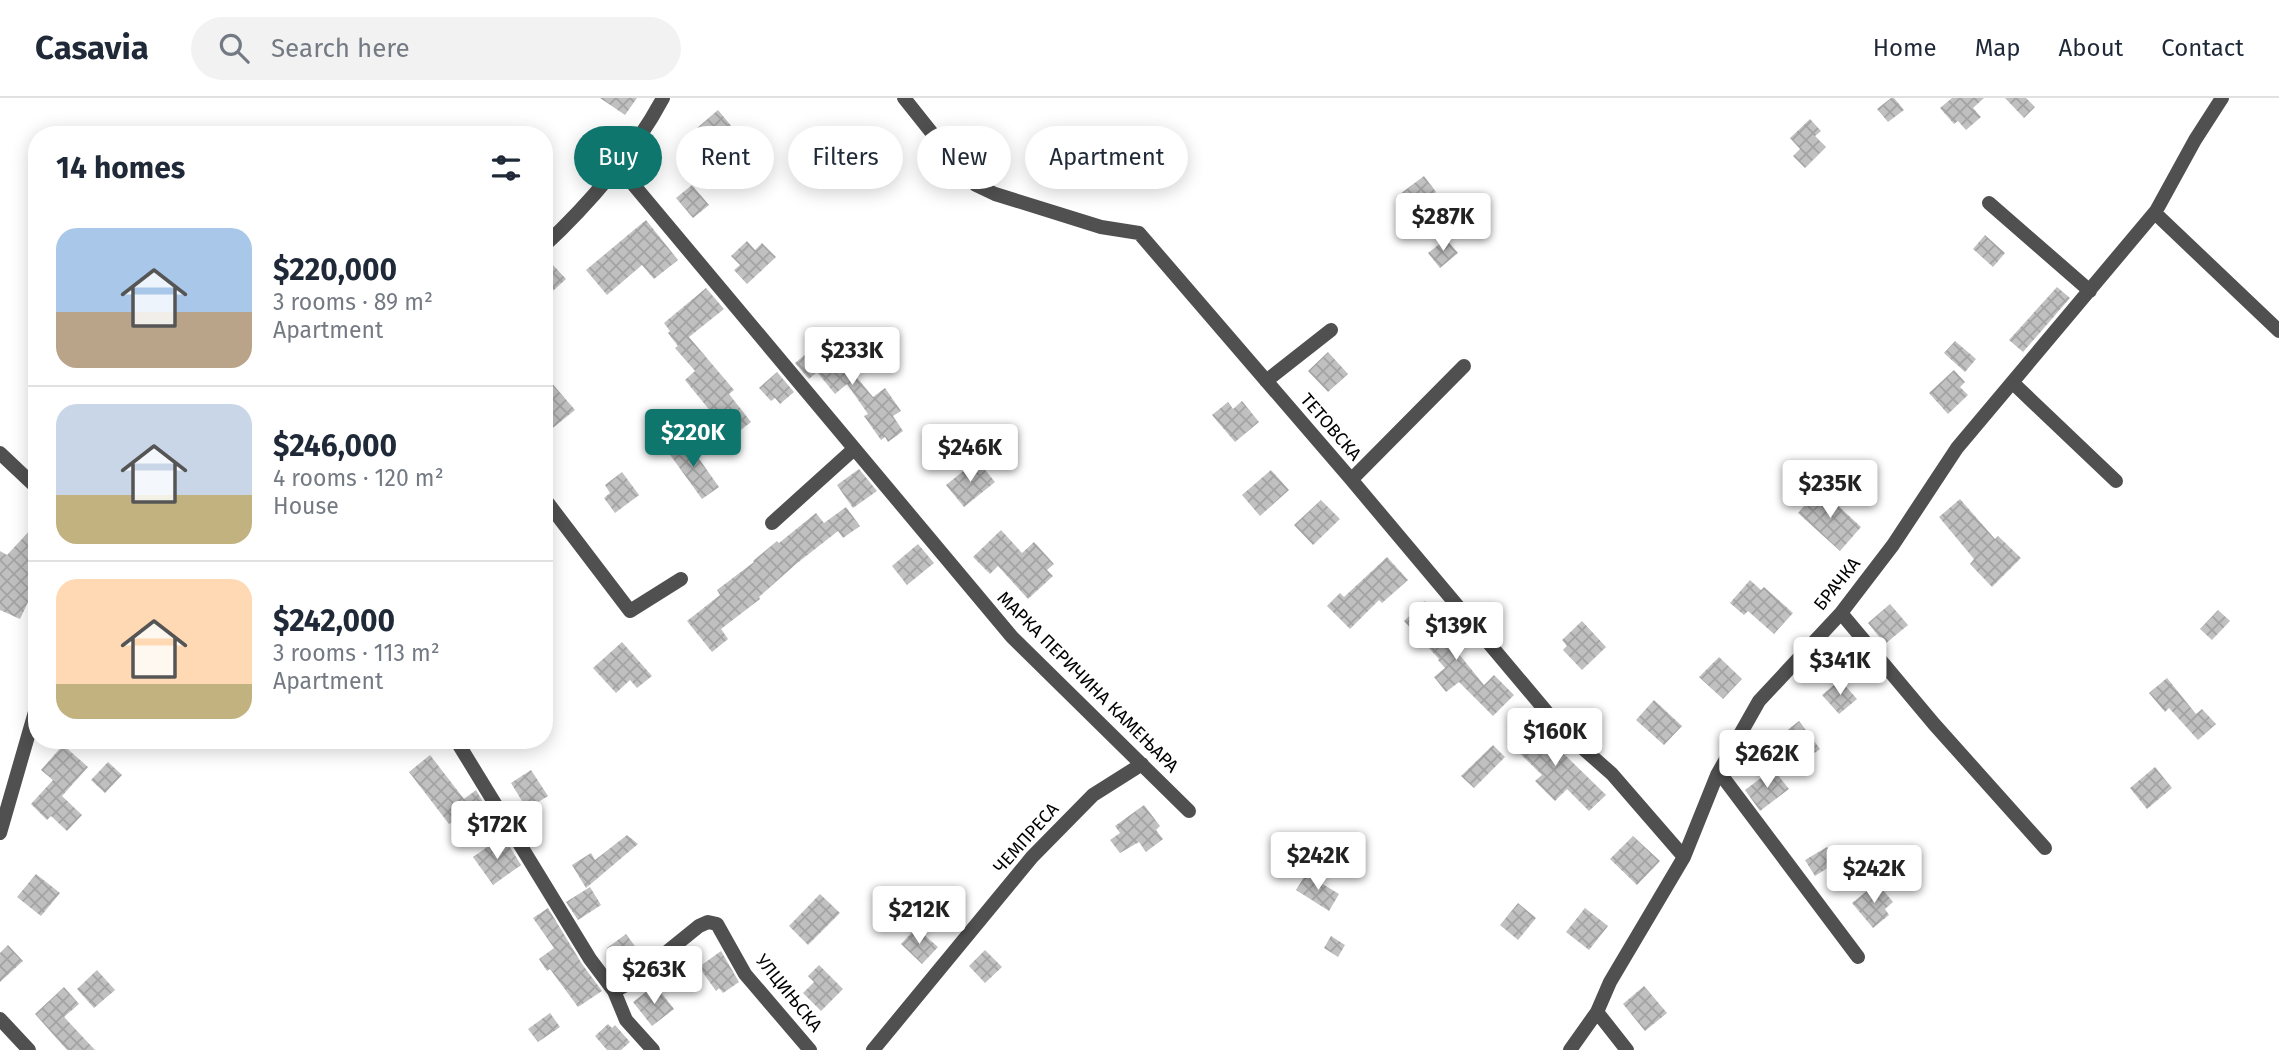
<!DOCTYPE html>
<html lang="en">
<head>
<meta charset="utf-8">
<style>
	body { margin:0; font-family:"Fira Sans",sans-serif; background:#f2f2f3; color:#1f2937; height:100vh; display:flex; flex-direction:column; font-size:26px; white-space:nowrap }
	* { box-sizing:border-box; margin:0 }
	p { font-size:23px; color:#747a83 }
	.icon { flex:none; width:38px; height:38px; fill:none; stroke:currentColor; stroke-width:2; stroke-linecap:round; stroke-linejoin:round }
	.map { position:relative; flex:1; overflow:hidden }
	.side { position:absolute; left:28px; top:28px; width:525px; height:623px; display:flex; flex-direction:column; background:#fff; border-radius:28px; box-shadow:0 4px 18px #0003 }
	.side>* { flex:none }
	.guide { position:absolute; left:574px; top:28px; width:665px; height:63px; display:flex; gap:14px }
	.price { position:absolute; translate:-50% -60px; padding:0 16px; border-radius:7px; background:#fff; color:#222; font-size:23px; line-height:46px; filter:drop-shadow(0 2px 4px #0008) }
	.price::after { content:''; position:absolute; left:50%; top:42px; width:21px; height:16px; margin-left:-10px; background:inherit; clip-path:polygon(0 0,100% 0,50% 100%) }
	.price.on { background:#0f766e; color:#fff }
	ul { padding:0; list-style:none }
	li { display:flex; align-items:center; gap:21px; height:175px; padding:0 28px }
	li+li { border-top:2px solid #e0e1e3 }
	li span { display:grid; place-items:center; flex:none; width:196px; height:140px; border-radius:21px; color:#555 }
	li>.icon { margin-inline-start:auto }
	span .icon { width:84px; height:84px; fill:#fffc; stroke-width:1 }
	li b { font-size:30px }
	h2 { display:flex; justify-content:space-between; align-items:center; height:84px; padding:0 28px; font-size:30px }
	.pill { padding:0 24px; border-radius:32px; background:#fff; box-shadow:0 4px 18px #0003; font-size:24px; line-height:63px }
	.pill.on { background:#0f766e; color:#fff }
	header { display:flex; align-items:center; gap:42px; box-sizing:border-box; height:98px; padding:0 35px; background:#fff; border-bottom:2px solid #e0e1e3 }
	header strong { font-size:33px }
	nav { display:flex; gap:38px; margin-inline-start:auto; font-size:24px }
	.search { width:490px; height:63px; background:#f2f2f3; display:flex; align-items:center; gap:18px; box-sizing:border-box; padding:0 24px; border-radius:38px; color:#747a83; font-size:26px }
	.map>svg:first-child { display:block }
</style>
</head>
<body>
<header>
<strong>Casavia</strong>
<div class="search"><svg class="icon" aria-label="search" viewBox="0 0 24 24"><circle cx="10" cy="10" r="6"/><path d="M15 15l6 6"/></svg>Search here</div>
<nav><a>Home</a><a>Map</a><a>About</a><a>Contact</a></nav>
</header>
<div class="map">
<svg width="2279" height="952" viewBox="0 0 2279 952">
	<defs>
		<pattern id="building-cross-hatch" width="8" height="8" patternUnits="userSpaceOnUse" patternTransform="scale(1.75)"><rect width="8" height="8" fill="#c0c0c0"/><path d="M0 0l8 8M0 8l8-8" fill="none" stroke="#a3a3a3"/></pattern>
	</defs>
	<rect width="100%" height="100%" fill="#fff"/>
	<path fill="url(#building-cross-hatch)" d="M 600,0 L 637,0 L 625,17 Z
		M 1891,0 L 1894,0 L 1904,12 L 1888,24 L 1877,11 Z
		M 1952,0 L 1984,0 L 1973,10 L 1981,19 L 1966,32 L 1958,23 L 1954,26 L 1940,10 Z
		M 2005,0 L 2026,0 L 2035,9 L 2024,20 Z
		M 718,12 L 748,48 L 739,56 L 744,62 L 732,72 L 696,31 Z
		M 1810,21 L 1821,33 L 1815,38 L 1826,49 L 1805,70 L 1793,58 L 1800,51 L 1790,40 Z
		M 1424,78 L 1436,94 L 1428,100 L 1432,105 L 1409,122 L 1396,106 L 1399,104 L 1396,99 Z
		M 692,87 L 709,107 L 693,120 L 676,100 Z
		M 646,122 L 678,162 L 654,181 L 642,167 L 607,197 L 586,172 Z
		M 1985,137 L 2005,155 L 1993,169 L 1973,151 Z
		M 1446,141 L 1458,155 L 1440,170 L 1428,155 Z
		M 747,143 L 755,152 L 762,145 L 776,159 L 747,186 L 734,172 L 740,167 L 731,158 Z
		M 552,166 L 566,181 L 544,201 L 544,173 Z
		M 2057,189 L 2070,200 L 2023,254 L 2009,242 Z
		M 706,190 L 724,211 L 689,239 L 734,292 L 729,296 L 751,324 L 725,344 L 710,325 L 716,320 L 685,282 L 695,273 L 675,250 L 678,248 L 668,235 L 670,233 L 664,225 Z
		M 825,240 L 844,263 L 851,257 L 861,270 L 854,276 L 873,299 L 885,290 L 901,313 L 893,318 L 903,333 L 888,344 L 885,339 L 881,342 L 864,318 L 868,316 L 847,286 L 835,296 L 817,274 L 809,281 L 795,265 Z
		M 1955,243 L 1976,261 L 1965,274 L 1944,255 Z
		M 1328,254 L 1348,276 L 1328,294 L 1308,273 Z
		M 1954,272 L 1965,284 L 1960,289 L 1968,297 L 1948,316 L 1929,295 Z
		M 777,274 L 794,294 L 780,306 L 775,300 L 771,303 L 759,290 Z
		M 544,276 L 575,312 L 544,337 Z
		M 1242,303 L 1259,324 L 1235,344 L 1212,317 L 1228,304 L 1233,311 Z
		M 685,341 L 719,389 L 702,401 L 668,354 Z
		M 977,362 L 995,384 L 964,409 L 946,387 Z
		M 859,371 L 877,393 L 853,410 L 837,387 Z
		M 1271,372 L 1289,392 L 1260,418 L 1242,397 Z
		M 622,374 L 639,397 L 615,415 L 604,400 L 610,395 L 605,387 Z
		M 1820,391 L 1861,429 L 1840,453 L 1798,415 Z
		M 1960,401 L 1995,441 L 1998,438 L 2021,460 L 1992,489 L 1970,466 L 1974,461 L 1939,419 Z
		M 1321,402 L 1340,421 L 1313,447 L 1294,427 Z
		M 846,409 L 860,428 L 843,440 L 838,433 L 796,466 L 759,499 L 760,501 L 721,531 L 728,541 L 712,554 L 687,523 L 720,497 L 717,492 L 754,464 L 753,463 L 777,443 L 779,445 L 816,415 L 824,425 Z
		M 37,425 L 37,485 L 20,521 L 0,512 L 0,453 L 7,457 Z
		M 1001,432 L 1022,455 L 1034,444 L 1054,466 L 1047,472 L 1053,478 L 1028,501 L 998,468 L 990,476 L 973,459 Z
		M 918,446 L 934,465 L 907,487 L 892,468 Z
		M 1387,459 L 1408,482 L 1382,505 L 1379,502 L 1350,531 L 1327,508 L 1340,495 L 1344,499 Z
		M 1750,482 L 1761,492 L 1764,489 L 1793,515 L 1774,536 L 1748,513 L 1744,517 L 1730,505 Z
		M 1425,503 L 1443,523 L 1437,529 L 1484,587 L 1494,577 L 1514,597 L 1493,618 L 1459,584 L 1446,594 L 1434,579 L 1445,570 L 1438,562 L 1439,561 L 1404,523 Z
		M 1890,506 L 1908,527 L 1885,546 L 1868,525 Z
		M 2218,512 L 2230,523 L 2212,542 L 2200,531 Z
		M 1582,523 L 1606,549 L 1582,572 L 1563,552 L 1567,548 L 1562,542 Z
		M 622,544 L 652,578 L 637,590 L 630,582 L 616,595 L 593,570 Z
		M 1719,559 L 1742,581 L 1723,601 L 1699,579 Z
		M 2167,580 L 2196,616 L 2202,611 L 2216,626 L 2198,642 L 2169,610 L 2165,614 L 2149,595 Z
		M 1840,582 L 1857,601 L 1839,616 L 1822,597 Z
		M 1654,602 L 1682,628 L 1664,647 L 1636,622 Z
		M 1530,623 L 1606,697 L 1589,713 L 1567,691 L 1555,703 L 1535,683 L 1542,677 L 1509,645 Z
		M 1799,623 L 1820,651 L 1801,665 L 1780,638 Z
		M 63,647 L 88,669 L 62,698 L 82,717 L 67,733 L 51,718 L 47,722 L 31,706 L 53,682 L 41,672 Z
		M 1493,647 L 1505,659 L 1474,690 L 1461,678 Z
		M 430,657 L 464,701 L 476,692 L 487,711 L 458,733 L 452,724 L 449,726 L 409,674 Z
		M 108,664 L 122,677 L 105,695 L 91,682 Z
		M 2155,669 L 2172,690 L 2147,711 L 2130,690 Z
		M 1773,671 L 1789,691 L 1760,713 L 1745,692 Z
		M 531,672 L 548,698 L 527,711 L 511,685 Z
		M 1144,707 L 1160,728 L 1156,732 L 1163,741 L 1146,754 L 1139,744 L 1120,755 L 1110,742 L 1120,735 L 1115,728 Z
		M 627,737 L 638,746 L 586,790 L 572,767 L 591,755 L 595,762 Z
		M 503,738 L 521,767 L 493,787 L 473,759 Z
		M 1633,738 L 1660,763 L 1637,787 L 1610,761 Z
		M 1827,749 L 1837,764 L 1815,778 L 1805,762 Z
		M 36,776 L 60,795 L 41,818 L 17,799 Z
		M 1306,776 L 1339,796 L 1329,813 L 1296,792 Z
		M 1877,785 L 1893,804 L 1885,811 L 1889,817 L 1873,830 L 1852,805 Z
		M 590,789 L 601,807 L 578,822 L 566,804 Z
		M 820,796 L 840,815 L 808,847 L 789,828 Z
		M 1518,805 L 1536,820 L 1518,842 L 1500,827 Z
		M 548,810 L 582,866 L 602,893 L 578,909 L 550,871 L 547,873 L 539,861 L 554,850 L 533,820 Z
		M 1585,810 L 1608,828 L 1589,852 L 1566,834 Z
		M 916,830 L 938,849 L 922,866 L 901,846 Z
		M 626,836 L 640,855 L 621,869 L 607,850 Z
		M 1331,838 L 1345,847 L 1338,859 L 1324,850 Z
		M 8,847 L 23,863 L 0,884 L 0,855 Z
		M 985,852 L 1002,869 L 985,885 L 969,868 Z
		M 721,853 L 739,884 L 723,895 L 719,890 L 716,893 L 699,869 Z
		M 819,867 L 843,891 L 821,913 L 803,895 L 814,884 L 808,878 Z
		M 97,872 L 115,892 L 94,910 L 77,891 Z
		M 655,887 L 674,911 L 652,928 L 633,904 Z
		M 1644,888 L 1667,915 L 1645,933 L 1623,906 Z
		M 64,889 L 79,906 L 64,919 L 95,952 L 67,952 L 35,916 Z
		M 550,915 L 560,929 L 538,944 L 528,931 Z
		M 608,926 L 612,930 L 615,927 L 630,944 L 621,952 L 607,952 L 595,938 Z"/>
	<g fill="none" stroke-linecap="round" stroke-linejoin="round">
		<path stroke="#505050" stroke-width="14" d="M 904,0 L 963,74 L 976,87 L 995,96 L 1101,129 L 1139,135 L 1350,380 L 1561,631 L 1612,676 L 1684,759
			M 617,67 L 1012,539 L 1189,713
			M 1989,105 L 2090,193
			M 2155,115 L 2279,233
			M 1266,283 L 1331,232
			M 2013,285 L 2116,383
			M 0,355 L 37,390
			M 1352,381 L 1464,268
			M 544,400 L 630,513 L 681,481
			M 772,425 L 854,351
			M 1841,515 L 1934,626 L 2045,750
			M 456,642 L 590,861 L 614,893 L 626,887 L 699,828 L 708,824 L 717,826 L 745,876 L 810,952
			M 1719,674 L 1858,859
			M 614,893 L 626,922 L 653,952
			M 1597,914 L 1627,952
			M 0,921 L 29,952
			M 873,952 L 1032,759 L 1093,697 L 1142,666
			M 1570,952 L 1597,914 L 1610,884 L 1684,759 L 1717,677 L 1759,603 L 1841,515 L 1893,447 L 1957,350 L 2156,113 L 2195,42 L 2222,0"/>
		<path stroke="#505050" stroke-width="14" d="M 544,148 C 588,107 635,53 663,0
			M 0,735 L 37,607"/>
	</g>
	<g text-anchor="middle" stroke-width="5" stroke-linejoin="round" paint-order="stroke">
		<g font-size="18" fill="#000" stroke="#fff">
			<text transform="translate(1331 329) rotate(49)" y="6">ТЕТОВСКА</text>
			<text transform="translate(1837 486) rotate(-51)" y="6">БРАЧКА</text>
			<text transform="translate(1088 584) rotate(45)" y="6">МАРКА ПЕРИЧИНА КАМЕЊАРА</text>
			<text transform="translate(1026 740) rotate(-48)" y="6">ЧЕМПРЕСА</text>
			<text transform="translate(789 895) rotate(51)" y="6">УЛЦИЊСКА</text>
		</g>
	</g>
</svg>
<b class="price" style="left:1443px;top:155px">$287K</b>
<b class="price" style="left:852px;top:289px">$233K</b>
<b class="price on" style="left:693px;top:371px">$220K</b>
<b class="price" style="left:970px;top:386px">$246K</b>
<b class="price" style="left:1830px;top:422px">$235K</b>
<b class="price" style="left:1456px;top:564px">$139K</b>
<b class="price" style="left:1840px;top:599px">$341K</b>
<b class="price" style="left:1555px;top:670px">$160K</b>
<b class="price" style="left:1767px;top:692px">$262K</b>
<b class="price" style="left:497px;top:763px">$172K</b>
<b class="price" style="left:1318px;top:794px">$242K</b>
<b class="price" style="left:1874px;top:807px">$242K</b>
<b class="price" style="left:919px;top:848px">$212K</b>
<b class="price" style="left:654px;top:908px">$263K</b>
<div class="guide">
<a class="pill on">Buy</a>
<a class="pill">Rent</a>
<a class="pill">Filters</a>
<a class="pill">New</a>
<a class="pill">Apartment</a>
</div>
<section class="side">
<h2>14 homes<svg class="icon" aria-label="filters" viewBox="0 0 24 24"><path d="M4 7h16M4 17h16"/><circle cx="9" cy="7" r="2"/><circle cx="15" cy="17" r="2"/></svg></h2>
<ul>
<li><span style="background:linear-gradient(#a9c7e8 60%,#b9a48a 0)"><svg class="icon" aria-label="home" viewBox="0 0 24 24"><path d="M3 11l9-7 9 7M6 9v11h12V9"/></svg></span><div><b>$220,000</b><p>3 rooms · 89 m²</p><p>Apartment</p></div></li>
<li><span style="background:linear-gradient(#c9d6e8 65%,#c2b280 0)"><svg class="icon" aria-label="home" viewBox="0 0 24 24"><path d="M3 11l9-7 9 7M6 9v11h12V9"/></svg></span><div><b>$246,000</b><p>4 rooms · 120 m²</p><p>House</p></div></li>
<li><span style="background:linear-gradient(#ffd9b3 75%,#c2b280 0)"><svg class="icon" aria-label="home" viewBox="0 0 24 24"><path d="M3 11l9-7 9 7M6 9v11h12V9"/></svg></span><div><b>$242,000</b><p>3 rooms · 113 m²</p><p>Apartment</p></div></li>
</ul>
</section>
</div>
</body>
</html>
